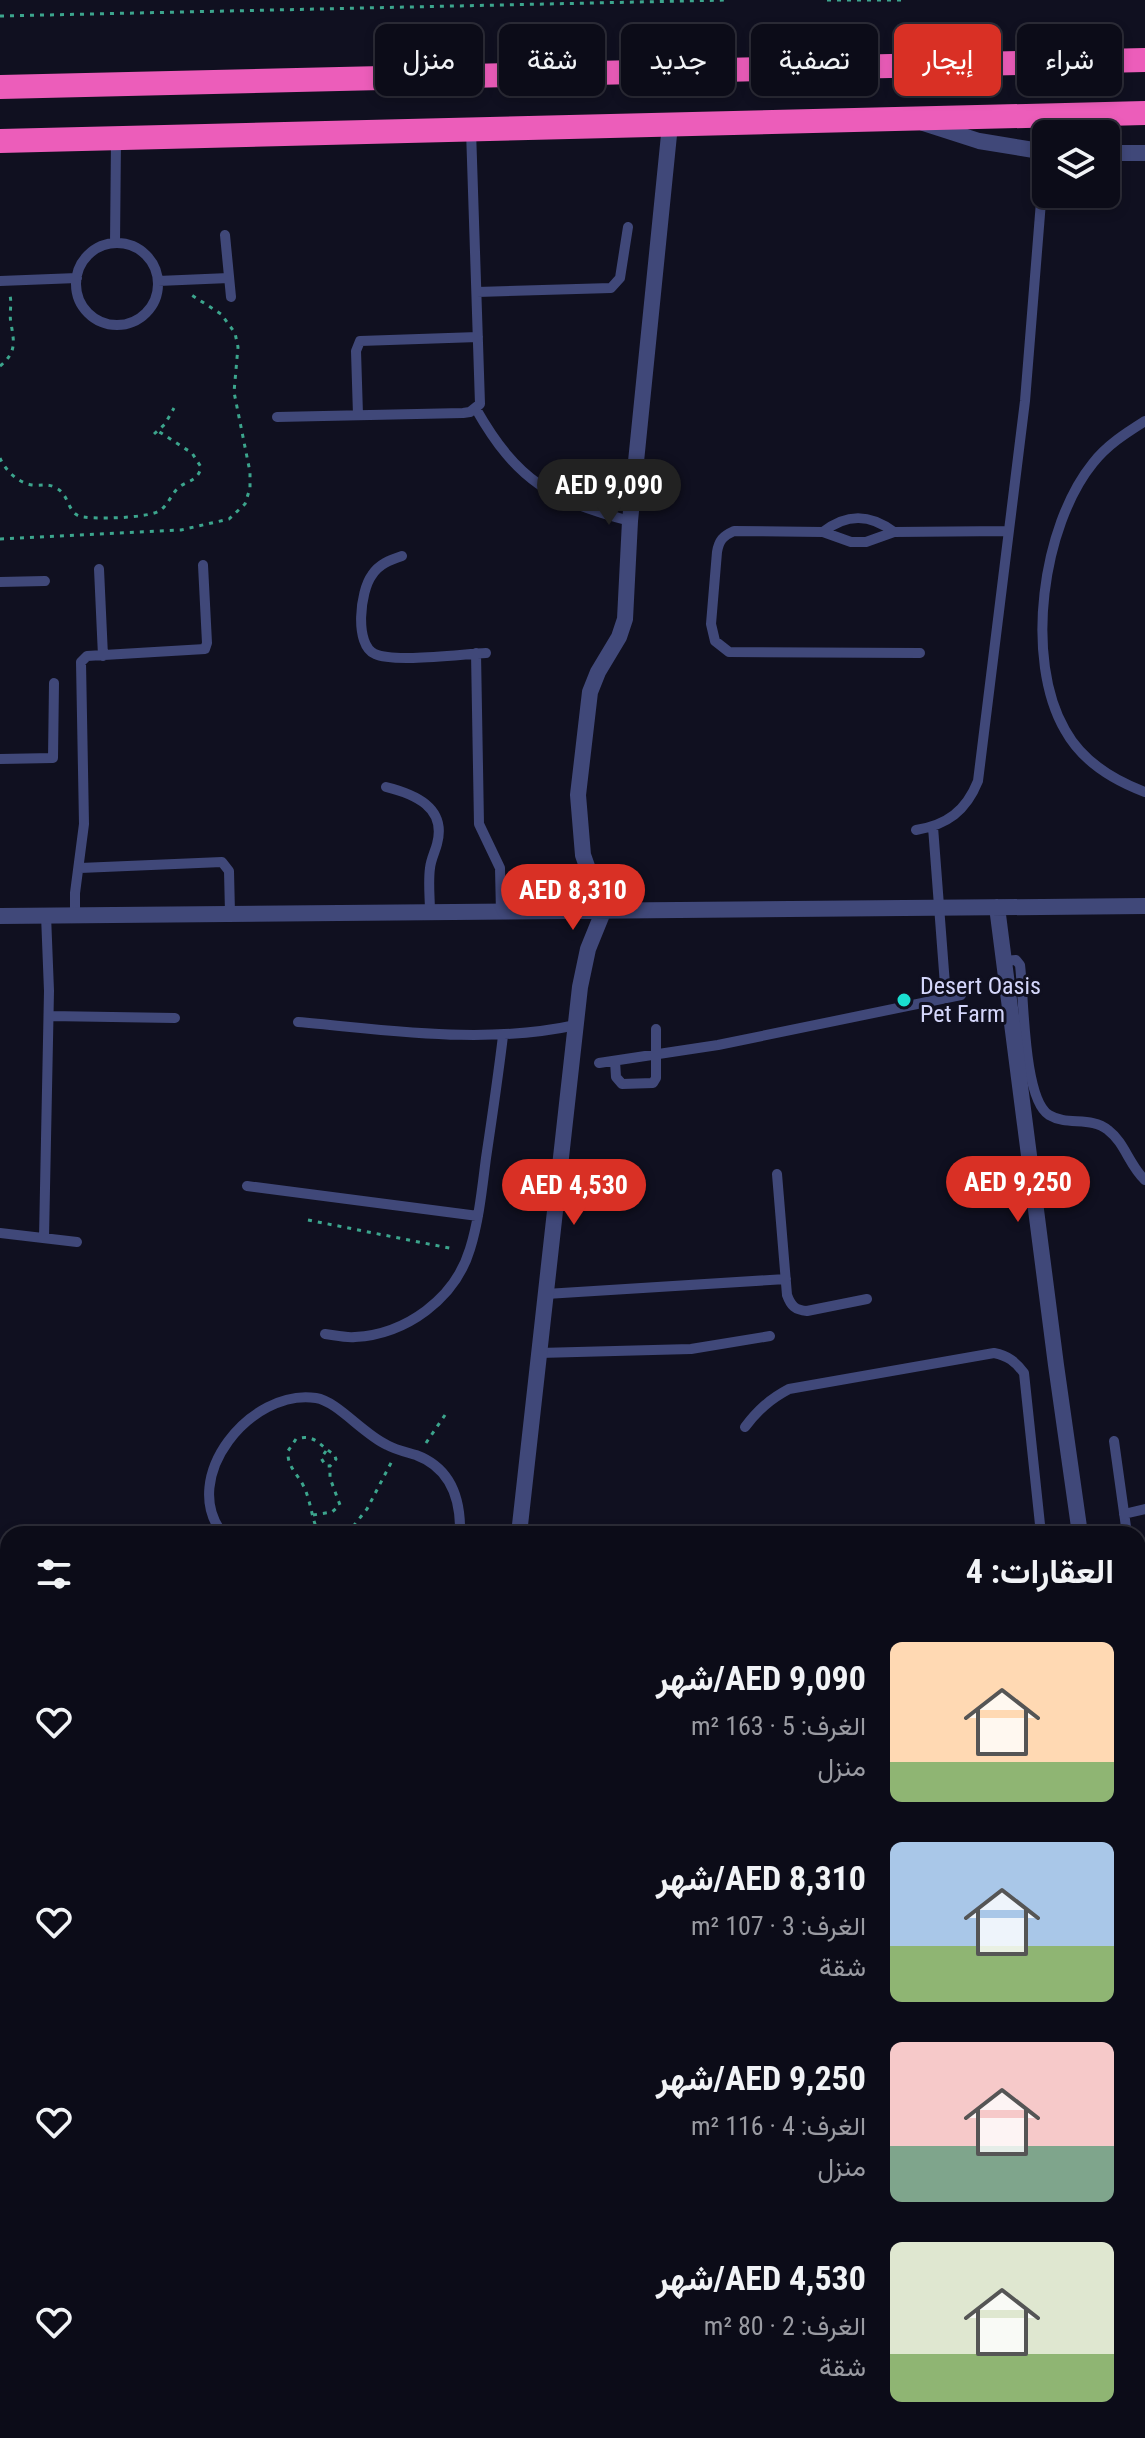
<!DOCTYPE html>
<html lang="ar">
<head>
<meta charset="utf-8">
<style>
	body { margin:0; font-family:"Roboto Condensed",Vazirmatn,sans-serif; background:#1a1a25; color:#f1f3f6; direction:rtl; height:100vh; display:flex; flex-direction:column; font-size:30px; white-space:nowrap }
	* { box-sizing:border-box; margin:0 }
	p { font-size:26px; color:#9a9ba2 }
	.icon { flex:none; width:44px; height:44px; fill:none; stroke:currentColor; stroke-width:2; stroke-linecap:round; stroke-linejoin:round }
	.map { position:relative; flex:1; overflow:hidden; direction:ltr }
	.drawer { position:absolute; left:0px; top:1526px; width:1146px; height:912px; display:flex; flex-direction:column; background:#0c0c18; border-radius:24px 24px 0 0; box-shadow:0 4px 12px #0003,0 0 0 2px #2c2c37; direction:rtl }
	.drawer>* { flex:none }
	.top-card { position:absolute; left:24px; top:24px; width:1098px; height:72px; direction:rtl; display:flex; gap:16px }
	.controls { position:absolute; left:1032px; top:120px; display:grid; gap:16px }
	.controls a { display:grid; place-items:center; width:88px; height:88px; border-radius:12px; background:#0c0c18; box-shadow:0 4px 12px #0003,0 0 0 2px #2c2c37; font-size:40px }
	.price { position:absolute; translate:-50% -68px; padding:0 18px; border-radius:28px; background:#d93025; color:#fff; font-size:26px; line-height:52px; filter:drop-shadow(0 2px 4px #0008) }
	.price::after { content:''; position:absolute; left:50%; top:48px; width:24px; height:18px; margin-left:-12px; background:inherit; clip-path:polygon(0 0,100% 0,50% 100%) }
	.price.active { background:#222; color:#fff }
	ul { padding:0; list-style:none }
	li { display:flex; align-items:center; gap:24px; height:200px; padding:0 32px }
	li span { display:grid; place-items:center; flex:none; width:224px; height:160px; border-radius:12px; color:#555 }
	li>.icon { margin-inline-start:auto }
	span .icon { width:96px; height:96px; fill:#fffc; stroke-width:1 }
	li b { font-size:34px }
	h2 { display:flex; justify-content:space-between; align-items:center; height:96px; padding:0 32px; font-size:34px }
	.tag { padding:0 28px; border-radius:12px; background:#0c0c18; box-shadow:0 4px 12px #0003,0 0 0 2px #2c2c37; font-size:28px; line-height:72px }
	.tag.active { background:#d93025; color:#fff }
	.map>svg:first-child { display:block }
</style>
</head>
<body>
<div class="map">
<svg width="1145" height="2438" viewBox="0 0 1145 2438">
	<rect width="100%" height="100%" fill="#101020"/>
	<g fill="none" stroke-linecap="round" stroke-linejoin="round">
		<path stroke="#3ca58d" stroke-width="3" stroke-dasharray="4 6" stroke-linecap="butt" d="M 827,0 L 902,0
			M 0,16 L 728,0
			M 0,366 C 17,352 14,342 11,323 C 9,314 12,305 10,295
			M 154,434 L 165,424 L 174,408
			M 0,458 C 5,470 18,483 32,485 C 41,486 48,483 56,488 C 69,494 67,511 79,516 C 91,520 149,518 159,511 C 168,506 171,494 179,487 C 189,480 198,481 201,467 L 192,453 L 158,431
			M 0,539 L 181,530 L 229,519 L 245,504 L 250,488 L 250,472 L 234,392 L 238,347 L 235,333 L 221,314 L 190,294
			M 308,1220 L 454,1249
			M 426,1443 L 445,1415
			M 313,1515 L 332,1512 L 340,1505 L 330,1478 L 330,1466
			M 412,1525 L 420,1534
			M 349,1532 L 374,1529 L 398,1534
			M 319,1534 C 311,1518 311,1500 303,1485 C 296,1472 287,1466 288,1451 L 296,1439 C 316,1433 320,1447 334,1454 L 336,1459 L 330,1466 L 326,1466 L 321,1458 L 326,1451
			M 347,1534 L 367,1509 L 392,1461"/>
		<path stroke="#404879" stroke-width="10" d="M 225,235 L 231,297
			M 115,243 L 116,140
			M76 284a41 41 0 1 1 82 0a41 41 0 1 1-82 0Z
			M 0,281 L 77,278
			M 158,281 L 229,278
			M 477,292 L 611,288 L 620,278 L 628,227
			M 476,409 C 517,481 551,500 630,521
			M 358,415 L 356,351 L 360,341 L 478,337
			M 277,417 L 463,413 L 470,412 L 480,404 L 471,130
			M 1145,421 C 1126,433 1107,445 1093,463 C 1042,526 1024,659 1065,730 C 1082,761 1113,780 1145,792
			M 823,532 C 847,513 870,514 894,532 L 866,542 L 851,542 L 823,532 L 734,531 C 723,536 719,540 717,552 L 711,624 L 715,641 L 729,652 L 920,653
			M 894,532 L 1009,531
			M 402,556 C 390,560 379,564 372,575 C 360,591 354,645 375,654 C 394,663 462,654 486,653
			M 99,569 L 103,656
			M 0,582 L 45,581
			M 476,653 L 479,824 L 500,868 L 501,913
			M 0,759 L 53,758 L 54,683
			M 386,787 C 414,794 447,807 437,844 C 435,852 431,859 430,868 C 428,883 430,898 430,913
			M 933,827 L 946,998
			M 916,830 C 947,825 966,811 978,781 L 1025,401 L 1045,152
			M 80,868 L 222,862 L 229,871 L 230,913
			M 75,914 L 75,893 L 84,824 L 81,662 L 87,656 L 205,649 L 207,643 L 203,565
			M 1004,961 L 1016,960 L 1020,965 C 1024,996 1023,1099 1049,1115 C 1067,1126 1091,1116 1108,1130 C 1125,1143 1129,1165 1145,1180
			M 49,1016 L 175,1018
			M 298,1022 C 391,1030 484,1045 576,1025
			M 615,1061 L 616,1077 L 622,1084 L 653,1083 L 656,1078 L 656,1029
			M 599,1063 L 718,1045 L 961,995
			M 777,1174 L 787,1295 C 791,1306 795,1310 807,1311 L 867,1299
			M 247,1186 L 478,1216
			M 0,1233 L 77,1242
			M 44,1238 L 49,991 L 46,915
			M 546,1294 L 786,1279
			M 325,1334 C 334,1335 345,1338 355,1337 C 406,1334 455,1299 470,1249 C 479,1220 482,1189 486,1158 C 492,1118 498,1077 503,1036
			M 539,1353 L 691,1349 L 770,1336
			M 745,1427 C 758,1410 770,1399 789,1389 L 994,1353 C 1008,1356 1015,1361 1024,1373 L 1041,1534
			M 1114,1441 L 1127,1534
			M 1124,1514 L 1145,1509
			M 203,1534 L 219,1529
			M 223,1534 C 178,1478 251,1388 316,1398 C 337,1401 363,1434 387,1445 C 396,1450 406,1452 416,1455 C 451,1468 461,1499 460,1534
			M 1138,1616 L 1141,1641 L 1138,1655
			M 1138,1665 L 1145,1669
			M 0,1702 L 8,1703
			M 0,2189 L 8,2189
			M 1138,2395 L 1145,2395"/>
		<path stroke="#404879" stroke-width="16" d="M 923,123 L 979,141 L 1046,152
			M 1106,153 L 1145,153
			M 997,907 L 1056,1365 L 1080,1534
			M 0,916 L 1145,906
			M 519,1534 L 580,987 L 588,949 L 603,912 L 583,855 L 578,795 L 590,692 L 598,672 L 619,637 L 625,619 L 630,521 L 670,125
			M 1138,1723 L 1145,1723
			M 1138,1920 L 1145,1972
			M 1138,2190 L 1145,2190
			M 0,2250 L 8,2250"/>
		<path stroke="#ec5dba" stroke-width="24" d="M 0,87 L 1145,60
			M 0,141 L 1145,113"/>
	</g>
	<circle fill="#1adfd1" stroke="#101020" stroke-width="3" cx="904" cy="1000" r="8"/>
	<g text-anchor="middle" stroke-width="6" stroke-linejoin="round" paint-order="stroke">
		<g font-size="24" fill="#d4d6fa" stroke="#101020" text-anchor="start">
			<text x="920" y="994">Desert Oasis<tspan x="920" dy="28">Pet Farm</tspan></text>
		</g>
	</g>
</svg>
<div class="controls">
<a><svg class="icon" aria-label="layers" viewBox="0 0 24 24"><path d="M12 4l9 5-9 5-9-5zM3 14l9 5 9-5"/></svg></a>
</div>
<b class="price active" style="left:609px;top:527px">AED 9,090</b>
<b class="price" style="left:573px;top:932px">AED 8,310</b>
<b class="price" style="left:1018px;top:1224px">AED 9,250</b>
<b class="price" style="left:574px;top:1227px">AED 4,530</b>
<div class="top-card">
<a class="tag">شراء</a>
<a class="tag active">إيجار</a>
<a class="tag">تصفية</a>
<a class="tag">جديد</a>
<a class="tag">شقة</a>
<a class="tag">منزل</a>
</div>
<section class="drawer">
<h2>العقارات: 4<svg class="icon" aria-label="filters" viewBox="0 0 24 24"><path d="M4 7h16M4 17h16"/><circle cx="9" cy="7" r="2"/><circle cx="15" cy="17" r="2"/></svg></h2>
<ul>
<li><span style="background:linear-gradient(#ffd9b3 75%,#8fb573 0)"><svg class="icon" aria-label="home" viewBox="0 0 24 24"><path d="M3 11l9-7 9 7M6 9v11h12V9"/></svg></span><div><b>AED 9,090/شهر</b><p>الغرف: 5 · 163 m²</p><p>منزل</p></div><svg class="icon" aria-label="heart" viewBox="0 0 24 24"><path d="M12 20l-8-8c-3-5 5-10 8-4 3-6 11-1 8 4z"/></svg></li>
<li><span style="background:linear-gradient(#a9c7e8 65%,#8fb573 0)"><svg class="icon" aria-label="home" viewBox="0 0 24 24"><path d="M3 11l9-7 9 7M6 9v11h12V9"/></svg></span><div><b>AED 8,310/شهر</b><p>الغرف: 3 · 107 m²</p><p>شقة</p></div><svg class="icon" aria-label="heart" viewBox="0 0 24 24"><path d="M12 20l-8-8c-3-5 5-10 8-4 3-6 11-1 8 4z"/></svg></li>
<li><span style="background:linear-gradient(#f6c9c9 65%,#7fa58c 0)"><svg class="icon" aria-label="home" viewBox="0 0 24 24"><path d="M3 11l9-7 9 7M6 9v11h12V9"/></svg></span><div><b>AED 9,250/شهر</b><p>الغرف: 4 · 116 m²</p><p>منزل</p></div><svg class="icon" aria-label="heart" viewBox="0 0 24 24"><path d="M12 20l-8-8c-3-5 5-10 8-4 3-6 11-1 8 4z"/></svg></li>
<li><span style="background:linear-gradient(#dfe7d0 70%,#8fb573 0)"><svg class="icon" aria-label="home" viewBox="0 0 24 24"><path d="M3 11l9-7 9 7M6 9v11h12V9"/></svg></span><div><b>AED 4,530/شهر</b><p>الغرف: 2 · 80 m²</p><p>شقة</p></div><svg class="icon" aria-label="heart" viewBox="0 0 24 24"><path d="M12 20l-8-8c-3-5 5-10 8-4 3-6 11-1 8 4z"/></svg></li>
</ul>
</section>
</div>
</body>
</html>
